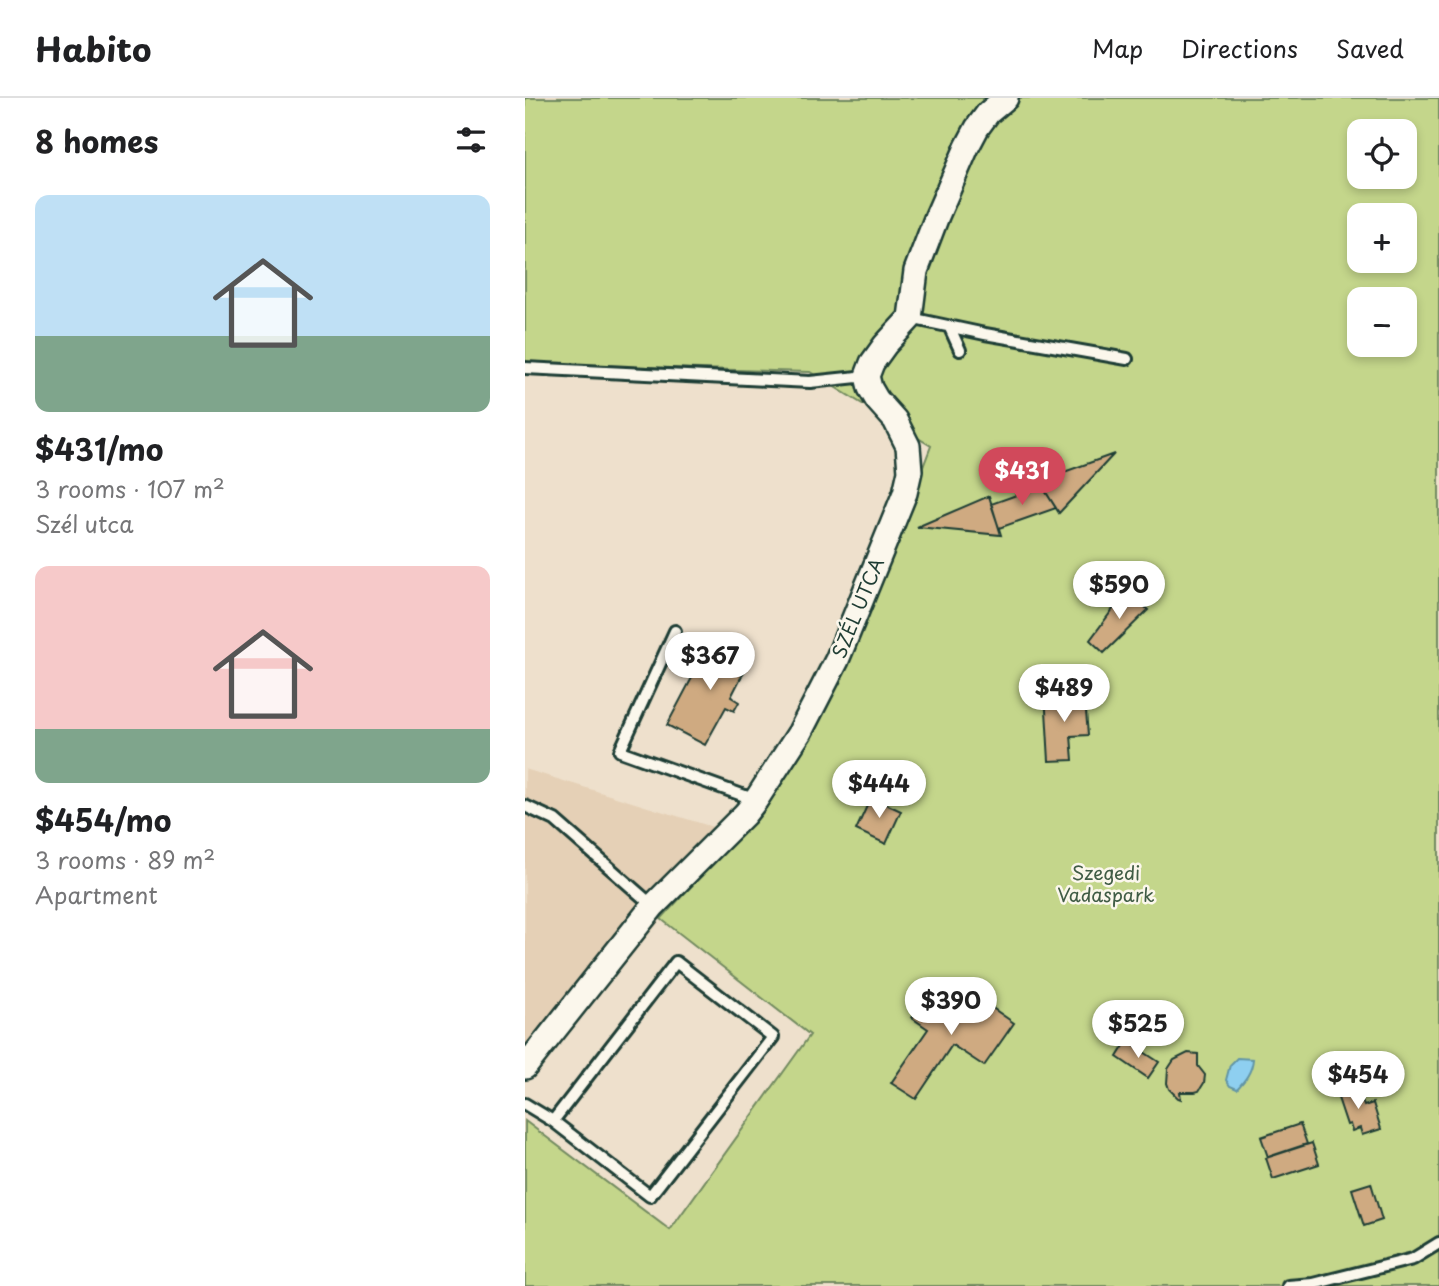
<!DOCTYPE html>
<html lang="en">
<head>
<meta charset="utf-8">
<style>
	body { margin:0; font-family:"Playpen Sans",sans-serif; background:#f2f2f2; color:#202124; height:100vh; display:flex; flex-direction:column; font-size:26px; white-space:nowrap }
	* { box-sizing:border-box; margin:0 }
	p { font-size:23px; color:#757577 }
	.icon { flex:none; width:38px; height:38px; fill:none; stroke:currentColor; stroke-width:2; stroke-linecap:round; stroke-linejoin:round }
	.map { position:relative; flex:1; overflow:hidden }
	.sheet { display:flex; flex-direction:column; background:#fff; width:525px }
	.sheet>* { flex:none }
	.tools { position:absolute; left:822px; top:21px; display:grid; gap:14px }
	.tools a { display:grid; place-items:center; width:70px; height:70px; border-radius:14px; background:#fff; box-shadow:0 4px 10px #0003; font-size:35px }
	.price { position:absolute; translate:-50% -60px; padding:0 16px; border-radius:24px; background:#fff; color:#222; font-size:23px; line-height:46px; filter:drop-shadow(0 2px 4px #0008) }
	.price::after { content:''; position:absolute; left:50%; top:42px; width:21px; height:16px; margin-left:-10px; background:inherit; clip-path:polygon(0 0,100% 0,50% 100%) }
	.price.selected { background:#d1495b; color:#fff }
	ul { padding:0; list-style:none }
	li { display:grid; align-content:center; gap:14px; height:371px; padding:0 35px }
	li span { display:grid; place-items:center; height:217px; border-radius:14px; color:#555 }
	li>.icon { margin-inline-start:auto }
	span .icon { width:126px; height:126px; fill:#fffc; stroke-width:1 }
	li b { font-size:30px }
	h2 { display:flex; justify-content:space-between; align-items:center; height:84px; padding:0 35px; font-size:30px }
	header { display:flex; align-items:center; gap:42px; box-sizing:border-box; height:98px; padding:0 35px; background:#fff; border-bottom:2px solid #e0e0e0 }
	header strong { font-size:33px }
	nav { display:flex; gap:38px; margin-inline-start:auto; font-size:24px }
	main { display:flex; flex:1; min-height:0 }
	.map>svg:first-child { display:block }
</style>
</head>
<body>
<header>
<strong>Habito</strong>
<nav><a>Map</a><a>Directions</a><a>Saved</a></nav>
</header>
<main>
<section class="sheet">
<h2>8 homes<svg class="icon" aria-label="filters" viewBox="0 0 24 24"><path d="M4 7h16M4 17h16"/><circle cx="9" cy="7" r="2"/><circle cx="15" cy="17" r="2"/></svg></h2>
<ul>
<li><span style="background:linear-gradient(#bfe0f5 65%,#7fa58c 0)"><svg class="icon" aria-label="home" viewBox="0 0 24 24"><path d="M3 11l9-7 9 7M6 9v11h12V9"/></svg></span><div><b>$431/mo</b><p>3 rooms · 107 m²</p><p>Szél utca</p></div></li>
<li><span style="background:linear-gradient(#f6c9c9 75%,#7fa58c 0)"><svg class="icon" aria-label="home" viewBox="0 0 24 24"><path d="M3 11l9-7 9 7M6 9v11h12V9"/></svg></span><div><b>$454/mo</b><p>3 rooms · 89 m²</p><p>Apartment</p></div></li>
</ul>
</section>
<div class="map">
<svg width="914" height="1188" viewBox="0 0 914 1188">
	<rect width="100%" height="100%" fill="#eee0cc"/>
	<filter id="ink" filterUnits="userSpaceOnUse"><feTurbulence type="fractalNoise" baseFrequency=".0143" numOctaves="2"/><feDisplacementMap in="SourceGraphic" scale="14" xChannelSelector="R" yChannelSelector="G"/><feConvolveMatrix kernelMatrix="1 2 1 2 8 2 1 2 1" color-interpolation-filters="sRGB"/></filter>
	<g filter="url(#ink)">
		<path fill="#e5d0b6" d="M 0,671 L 191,730 L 131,828 L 0,982 Z"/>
		<path fill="#c4d68b" stroke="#728a60" stroke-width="2" fill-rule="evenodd" d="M 0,0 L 914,0 L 914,1188 L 0,1188 L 0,1023 L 145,1132 L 285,937 L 136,821 L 228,721 L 283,638 L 324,564 L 406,348 L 285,274 L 0,266 ZM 835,33 L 880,33 L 880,79 L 835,79 ZM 835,117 L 880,117 L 880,163 L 835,163 ZM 835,201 L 880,201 L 880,247 L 835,247 Z"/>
		<path fill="#8ecff0" stroke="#6295a5" stroke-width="2" d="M 712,960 L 728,961 C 727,974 720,982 712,991 L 705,988 L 701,982 L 705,967 Z"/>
		<path fill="#cfaa81" stroke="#1f3d34" stroke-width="2" d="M 880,233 L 887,234 L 886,251 L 870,250 L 870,247 L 880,247 Z
			M 589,356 L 534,415 L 514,383 Z
			M 517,388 L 531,410 L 474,430 L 466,406 Z
			M 464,398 L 476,437 L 392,429 Z
			M 603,491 L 623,512 L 579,555 L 565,542 Z
			M 188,540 L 226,560 L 206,599 L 214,604 L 209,613 L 201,609 L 180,647 L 142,627 Z
			M 545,593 L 545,603 L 560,602 L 563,637 L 546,638 L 548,662 L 524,663 L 520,595 Z
			M 346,699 L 376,713 L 361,746 L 331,732 Z
			M 406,890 L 437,911 L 447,896 L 489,925 L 459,968 L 427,947 L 391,1001 L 366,985 L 403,931 L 387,920 Z
			M 602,943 L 634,964 L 623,980 L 592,959 Z
			M 663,955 L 673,956 L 673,968 L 680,977 L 679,985 L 674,993 L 670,994 L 655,994 L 656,1001 L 653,1000 L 644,991 L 642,985 L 643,971 L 649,962 Z
			M 832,987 L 839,1008 L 848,1005 L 856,1031 L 837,1037 L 835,1030 L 827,1033 L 825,1026 L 822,1027 L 811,994 Z
			M 775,1026 L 782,1046 L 743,1059 L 736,1039 Z
			M 787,1045 L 794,1066 L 748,1081 L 741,1060 Z
			M 846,1085 L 857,1122 L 839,1128 L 827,1091 Z"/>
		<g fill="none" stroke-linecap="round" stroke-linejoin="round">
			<defs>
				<path id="lane" d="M 385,220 L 460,236 L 602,261
					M 425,230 L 435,252
					M 0,270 L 285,284 L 342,278
					M 150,533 L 95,653 L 231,702
					M 0,708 L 30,722 L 128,808
					M 0,1006 L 28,1023 L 125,1098 L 248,939 L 151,864 L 28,1023
					M 763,1188 L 788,1186 L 888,1161 L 914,1145"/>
				<path id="street" d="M 0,969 L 128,808 L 220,716 L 231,702 L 275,634 L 312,562 L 380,395 L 385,373 L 383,348 L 370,322 L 352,302 L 345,290 L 342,278 L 347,265 L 360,247 L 385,220 L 391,173 L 412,118 L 442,49 L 452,30 L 463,15 L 481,0"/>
			</defs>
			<use href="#lane" stroke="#1f3d34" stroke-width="16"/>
			<use href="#street" stroke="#1f3d34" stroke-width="28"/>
			<use href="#lane" stroke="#fbf7ec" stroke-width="10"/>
			<use href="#street" stroke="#fbf7ec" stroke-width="23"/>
		</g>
	</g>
	<g text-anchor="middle" stroke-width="5" stroke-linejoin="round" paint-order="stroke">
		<g font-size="19" fill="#1f3d34" stroke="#fbf7ec">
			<text transform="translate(333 510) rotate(-68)" y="7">SZÉL UTCA</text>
		</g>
		<g font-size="19" fill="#405c45" stroke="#fbf7ec">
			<text x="581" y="782">Szegedi<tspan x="581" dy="22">Vadaspark</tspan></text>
		</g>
	</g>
</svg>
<div class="tools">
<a><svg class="icon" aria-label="locate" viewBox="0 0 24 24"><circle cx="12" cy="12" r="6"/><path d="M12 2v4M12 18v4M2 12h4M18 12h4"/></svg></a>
<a>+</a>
<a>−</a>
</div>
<b class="price selected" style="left:497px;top:409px">$431</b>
<b class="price" style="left:594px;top:523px">$590</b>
<b class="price" style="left:185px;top:594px">$367</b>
<b class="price" style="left:539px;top:626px">$489</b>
<b class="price" style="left:354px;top:722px">$444</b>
<b class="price" style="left:426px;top:939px">$390</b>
<b class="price" style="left:613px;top:962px">$525</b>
<b class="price" style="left:833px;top:1013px">$454</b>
</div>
</main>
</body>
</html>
